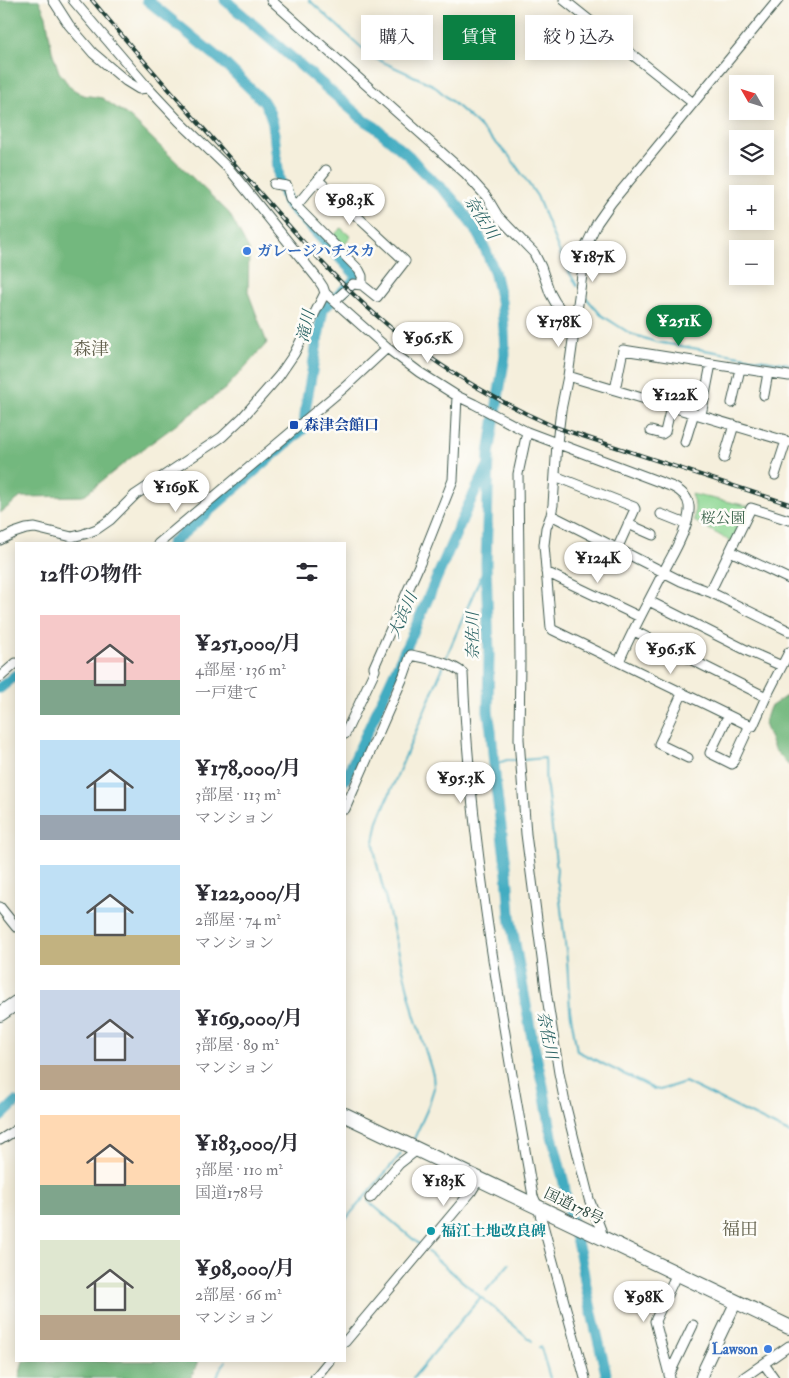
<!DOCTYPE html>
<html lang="ja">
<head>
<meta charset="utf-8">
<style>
	body { margin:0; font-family:"IM FELL Double Pica","Noto Serif JP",serif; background:#f2f2f3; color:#2b2b33; height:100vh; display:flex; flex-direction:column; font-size:19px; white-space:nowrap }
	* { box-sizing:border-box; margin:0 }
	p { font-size:16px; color:#7c7c81 }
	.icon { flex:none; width:28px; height:28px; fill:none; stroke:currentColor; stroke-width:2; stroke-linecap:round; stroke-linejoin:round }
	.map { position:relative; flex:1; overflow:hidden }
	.drawer { position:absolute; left:15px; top:542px; width:331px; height:820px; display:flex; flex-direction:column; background:#fff; border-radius:0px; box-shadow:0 2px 12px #0003 }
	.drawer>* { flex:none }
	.guide { position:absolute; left:361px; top:15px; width:352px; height:45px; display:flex; gap:10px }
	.needle { width:32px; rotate:309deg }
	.tools { position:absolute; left:729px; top:75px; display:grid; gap:10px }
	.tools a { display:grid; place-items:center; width:45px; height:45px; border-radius:0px; background:#fff; box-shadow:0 2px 12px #0003; font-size:25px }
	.price { position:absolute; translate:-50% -42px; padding:0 11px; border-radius:18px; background:#fff; color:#222; font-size:16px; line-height:32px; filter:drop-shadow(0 1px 2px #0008) }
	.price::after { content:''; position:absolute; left:50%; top:30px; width:15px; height:11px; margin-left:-8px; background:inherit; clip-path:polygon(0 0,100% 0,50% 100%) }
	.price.selected { background:#0b8043; color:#fff }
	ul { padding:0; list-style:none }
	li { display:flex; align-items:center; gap:15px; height:125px; padding:0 25px }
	li span { display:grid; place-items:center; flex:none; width:140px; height:100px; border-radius:0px; color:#555 }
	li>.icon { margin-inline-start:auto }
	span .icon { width:60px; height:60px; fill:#fffc; stroke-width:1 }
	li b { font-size:21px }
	h2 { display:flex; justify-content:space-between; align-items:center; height:60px; padding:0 25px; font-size:21px }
	.pill { padding:0 18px; border-radius:0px; background:#fff; box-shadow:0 2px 12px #0003; font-size:18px; line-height:45px }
	.pill.selected { background:#0b8043; color:#fff }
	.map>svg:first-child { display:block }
</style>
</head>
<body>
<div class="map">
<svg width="789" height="1378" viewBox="0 0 789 1378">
	<rect width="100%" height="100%" fill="#fdfcf7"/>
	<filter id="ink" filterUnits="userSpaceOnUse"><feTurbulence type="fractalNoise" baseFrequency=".02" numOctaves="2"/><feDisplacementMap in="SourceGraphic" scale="10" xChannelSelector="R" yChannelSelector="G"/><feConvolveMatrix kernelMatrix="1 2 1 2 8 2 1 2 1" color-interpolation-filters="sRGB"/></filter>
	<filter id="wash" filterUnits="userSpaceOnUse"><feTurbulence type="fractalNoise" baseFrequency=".0096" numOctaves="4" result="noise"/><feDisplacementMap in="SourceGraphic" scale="20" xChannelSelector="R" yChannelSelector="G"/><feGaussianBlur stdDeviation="1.12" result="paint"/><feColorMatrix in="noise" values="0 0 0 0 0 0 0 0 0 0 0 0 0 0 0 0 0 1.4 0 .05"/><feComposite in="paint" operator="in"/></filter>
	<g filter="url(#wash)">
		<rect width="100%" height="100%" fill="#f5efdc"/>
		<path fill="#8fd894" stroke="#578a64" d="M 341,228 L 351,237 L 343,246 L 333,236 Z
			M 691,494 L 748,506 L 732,542 L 694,521 L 695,506 Z"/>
		<path fill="#73b87e" stroke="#497a59" d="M 0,0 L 39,0 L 46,16 L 52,51 L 59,72 L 71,88 L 83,95 L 102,98 L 130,117 L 229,213 L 249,250 L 248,292 L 267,343 L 225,389 L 132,457 L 83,496 L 21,497 L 0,513 Z
			M 789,694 L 789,766 L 774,749 L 764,724 L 770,707 Z
			M 23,1361 L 198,1361 L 191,1378 L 19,1378 Z"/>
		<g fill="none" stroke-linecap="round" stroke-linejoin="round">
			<path stroke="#42acc1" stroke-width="2" d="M 309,0 L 372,57 L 433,85 L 475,122 L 510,157 L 537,196 L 564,263 L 577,286
				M 582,293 L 601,315 L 631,334 L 656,342 L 789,364
				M 445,660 L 486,564
				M 523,760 L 545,758 C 546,767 544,781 547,788 L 557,870 L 556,880 L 558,883 L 567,960 L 570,1010 L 577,1051 L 654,1089 L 660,1090 L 685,1082 L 789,1133
				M 495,764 L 507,760 L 518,760
				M 414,1139 L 427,1110 L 434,1088 L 433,1075 L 414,1014 L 376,860 L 374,842 L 378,821 L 443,667
				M 368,1201 L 420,1245
				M 345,1220 L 401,1154
				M 428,1252 L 532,1341
				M 486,1291 L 509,1264
				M 539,1347 L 541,1348 L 550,1378
				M 217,1378 L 219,1371 L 226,1361
				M 413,1378 L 480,1298"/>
			<path stroke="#42acc1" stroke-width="11" d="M 147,0 L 222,61 L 263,101 L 269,111 L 273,124 L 279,178 L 287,202 L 355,274 L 355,280 L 323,309 L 306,405 L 304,428 L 171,544
				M 225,0 L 365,121 L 375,127 L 410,157 L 423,172 L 449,195 L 461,209 L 477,232 L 486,251 L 494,271 L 501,301 L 504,329 L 505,355 L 489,454 L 486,564 L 489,654 L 488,711 L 491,730 L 496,787 L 507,873 L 510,916 L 531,1033 L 543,1086 L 552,1136 L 564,1183 L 567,1205 L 580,1254 L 588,1296 L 607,1378
				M 0,688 L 16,675
				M 345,780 L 416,626 L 467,508 L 487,468
				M 0,1117 L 16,1102"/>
		</g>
	</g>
	<g filter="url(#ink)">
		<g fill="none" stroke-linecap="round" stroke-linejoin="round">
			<defs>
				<path id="minor" d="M 53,0 L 69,25 L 93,53 L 126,81 L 139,89 L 148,88
					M 73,0 L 148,88 L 179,121 L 230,170 L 317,278 L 323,287 L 325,293 L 387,348 L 419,372 L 457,396 L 474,404 L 527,432 L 673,487 C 681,491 688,496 689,506 C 691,525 671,557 663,573 C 648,603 631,632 619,662
					M 271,0 L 466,174 L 486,196 L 498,216 L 534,253 L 541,267 L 550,293 L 555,302 L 566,317 L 574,324
					M 564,0 L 693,103
					M 778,0 L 611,203 L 597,223 L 586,246 L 568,376 L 561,410 L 557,443 L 553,505 L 551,515 L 546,528 L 544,545 L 551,628 L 553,630 L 744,723 L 753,726 L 766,697 L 789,652
					M 318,180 L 326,170
					M 274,184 L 287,186 L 290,198 L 296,206 L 359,270 L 362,276 L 362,285
					M 296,206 L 318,180 L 405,261 L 377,297 L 362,285 L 353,284 L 334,301
					M 568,376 L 789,442
					M 615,390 L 623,350 L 789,376
					M 764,395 L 768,373
					M 732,403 L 740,369
					M 701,415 L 711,364
					M 651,431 L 662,434 L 665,432 L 671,407
					M 527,432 L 518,474 L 520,660 L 519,739 L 526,834 L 547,997 L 559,1073 L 565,1103 L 589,1199 L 601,1230 L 602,1237
					M 685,442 L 694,413
					M 724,458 L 734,425
					M 775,475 L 786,441
					M 555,476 L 634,507 L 635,509 L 617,549
					M 661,514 L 686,524
					M 551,515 L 681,581 L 710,592 L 789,631
					M 628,524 L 653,535
					M 0,540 L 14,533 L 26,529 L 35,528 L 72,537 L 84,534 L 97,529 L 110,520 L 135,495 L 222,437 L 243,417 L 279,376 L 294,354 L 325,293
					M 158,544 L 345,387 L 387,348
					M 730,551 L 789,579
					M 546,572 L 640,617
					M 710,592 L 751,508 L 789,520
					M 649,601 L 750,652 L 782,666
					M 634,631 L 766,697
					M 0,677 L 16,663
					M 682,694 L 659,744 L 688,758
					M 728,716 L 710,753 L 732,764 L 750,725
					M 345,734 L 375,670 L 374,667 L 420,563 L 453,480 L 457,396
					M 345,809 L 404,675 L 411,655 C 428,659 449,662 463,673 C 470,849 503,1023 533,1196 L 538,1207 L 585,1378
					M 0,907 L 16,927
					M 0,1140 L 16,1130
					M 370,1198 L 399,1164 L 417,1150
					M 345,1342 L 471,1192 L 479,1179
					M 764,1364 L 774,1378
					M 669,1375 L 693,1325
					M 315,1378 L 329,1361
					M 670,1378 L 655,1321 L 677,1273
					M 743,1378 L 789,1346"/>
				<path id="major" d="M 701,1378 L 705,1367 L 736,1302"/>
				<path id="highway" d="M 0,1014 L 16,1003
					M 345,1115 L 789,1327"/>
			</defs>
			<use href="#minor" stroke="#3f584d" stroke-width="11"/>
			<use href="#major" stroke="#3f584d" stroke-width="13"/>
			<use href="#highway" stroke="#3f584d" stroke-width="16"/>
			<use href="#minor" stroke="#fff" stroke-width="9"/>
			<use href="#major" stroke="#fff" stroke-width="11"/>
			<use href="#highway" stroke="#fff" stroke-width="14"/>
			<defs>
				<path id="rail" d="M 92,0 C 135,52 181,103 226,154 C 250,182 274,209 299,237 C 323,264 348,291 376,315 C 429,362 490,398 555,427 L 789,504"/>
			</defs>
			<use href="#rail" stroke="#1f3d34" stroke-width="4"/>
			<use href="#rail" stroke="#fdfcf7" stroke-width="2" stroke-dasharray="5.5" stroke-linecap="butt"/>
		</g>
	</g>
	<g fill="#3f7fe0" stroke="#fdfcf7" stroke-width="2">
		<circle cx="247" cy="251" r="5"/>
		<circle cx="768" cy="1349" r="5"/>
	</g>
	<rect fill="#1a4fb4" stroke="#fdfcf7" stroke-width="2" x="289" y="420" width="10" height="10" rx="2.5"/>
	<circle fill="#0f9aa8" stroke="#fdfcf7" stroke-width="2" cx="431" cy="1231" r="5"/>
	<g text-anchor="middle" stroke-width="5" stroke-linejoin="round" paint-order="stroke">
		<g font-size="15" font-weight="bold" fill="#366cbe" stroke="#fdfcf7" text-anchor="start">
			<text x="257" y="256">ガレージハチスカ</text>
			<text x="758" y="1354" text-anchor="end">Lawson</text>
		</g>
		<g font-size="15" font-weight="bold" fill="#164399" stroke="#fdfcf7" text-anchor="start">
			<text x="304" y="430">森津会館口</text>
		</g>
		<g font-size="15" fill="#3b644c" stroke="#fdfcf7">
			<text x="723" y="523">桜公園</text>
		</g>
		<g font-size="15" fill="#1f3d34" stroke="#fdfcf7">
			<text transform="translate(574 1206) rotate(26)" y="5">国道178号</text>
		</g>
		<g font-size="15" font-weight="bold" fill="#0d838f" stroke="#fdfcf7" text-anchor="start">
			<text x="441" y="1236">福江土地改良碑</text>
		</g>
		<g font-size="16" font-style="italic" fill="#2b6465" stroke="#fdfcf7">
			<text transform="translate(482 217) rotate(57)" y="6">奈佐川</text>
			<text transform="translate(305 326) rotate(-78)" y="6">滝川</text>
			<text transform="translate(402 615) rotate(-66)" y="6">大浜川</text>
			<text transform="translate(472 636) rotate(-90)" y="6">奈佐川</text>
			<text transform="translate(548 1035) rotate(79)" y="6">奈佐川</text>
		</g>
		<g font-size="18" fill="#62604c" stroke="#fdfcf7">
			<text x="91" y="355">森津</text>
			<text x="740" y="1235">福田</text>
		</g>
	</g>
</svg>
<div class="tools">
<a><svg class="needle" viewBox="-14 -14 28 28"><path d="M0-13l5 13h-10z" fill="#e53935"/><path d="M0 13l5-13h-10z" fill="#7c7c81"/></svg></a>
<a><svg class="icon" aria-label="layers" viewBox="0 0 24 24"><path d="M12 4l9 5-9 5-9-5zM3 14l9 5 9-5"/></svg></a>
<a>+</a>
<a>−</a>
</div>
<b class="price" style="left:350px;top:226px">¥98.3K</b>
<b class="price" style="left:593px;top:283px">¥187K</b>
<b class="price selected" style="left:679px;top:347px">¥251K</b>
<b class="price" style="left:559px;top:348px">¥178K</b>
<b class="price" style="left:428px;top:364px">¥96.5K</b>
<b class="price" style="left:675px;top:421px">¥122K</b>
<b class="price" style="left:176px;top:513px">¥169K</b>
<b class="price" style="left:598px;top:584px">¥124K</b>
<b class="price" style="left:671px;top:675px">¥96.5K</b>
<b class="price" style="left:461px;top:804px">¥95.3K</b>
<b class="price" style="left:444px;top:1207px">¥183K</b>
<b class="price" style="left:644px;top:1323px">¥98K</b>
<div class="guide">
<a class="pill">購入</a>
<a class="pill selected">賃貸</a>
<a class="pill">絞り込み</a>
</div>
<section class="drawer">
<h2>12件の物件<svg class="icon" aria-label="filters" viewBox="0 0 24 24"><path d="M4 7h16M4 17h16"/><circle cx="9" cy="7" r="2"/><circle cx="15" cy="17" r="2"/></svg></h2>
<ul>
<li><span style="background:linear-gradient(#f6c9c9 65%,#7fa58c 0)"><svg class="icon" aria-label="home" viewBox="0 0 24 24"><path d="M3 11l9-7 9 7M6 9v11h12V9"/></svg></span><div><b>¥251,000/月</b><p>4部屋 · 136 m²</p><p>一戸建て</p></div></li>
<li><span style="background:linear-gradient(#bfe0f5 75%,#9aa5b1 0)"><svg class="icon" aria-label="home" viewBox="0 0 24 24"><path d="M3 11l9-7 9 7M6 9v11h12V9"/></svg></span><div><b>¥178,000/月</b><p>3部屋 · 113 m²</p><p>マンション</p></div></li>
<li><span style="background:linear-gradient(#bfe0f5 70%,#c2b280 0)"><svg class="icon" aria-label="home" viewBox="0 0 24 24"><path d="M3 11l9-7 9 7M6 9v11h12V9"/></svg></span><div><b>¥122,000/月</b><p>2部屋 · 74 m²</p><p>マンション</p></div></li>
<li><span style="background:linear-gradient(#c9d6e8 75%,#b9a48a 0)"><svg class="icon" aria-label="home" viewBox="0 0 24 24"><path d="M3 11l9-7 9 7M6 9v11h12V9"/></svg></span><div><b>¥169,000/月</b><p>3部屋 · 89 m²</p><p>マンション</p></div></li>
<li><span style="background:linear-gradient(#ffd9b3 70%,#7fa58c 0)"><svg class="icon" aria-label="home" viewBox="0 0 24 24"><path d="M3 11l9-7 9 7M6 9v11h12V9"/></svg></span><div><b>¥183,000/月</b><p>3部屋 · 110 m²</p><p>国道178号</p></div></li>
<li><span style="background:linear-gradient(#dfe7d0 75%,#b9a48a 0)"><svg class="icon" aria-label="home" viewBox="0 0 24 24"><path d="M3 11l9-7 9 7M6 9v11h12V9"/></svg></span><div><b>¥98,000/月</b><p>2部屋 · 66 m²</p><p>マンション</p></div></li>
</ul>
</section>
</div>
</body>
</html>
